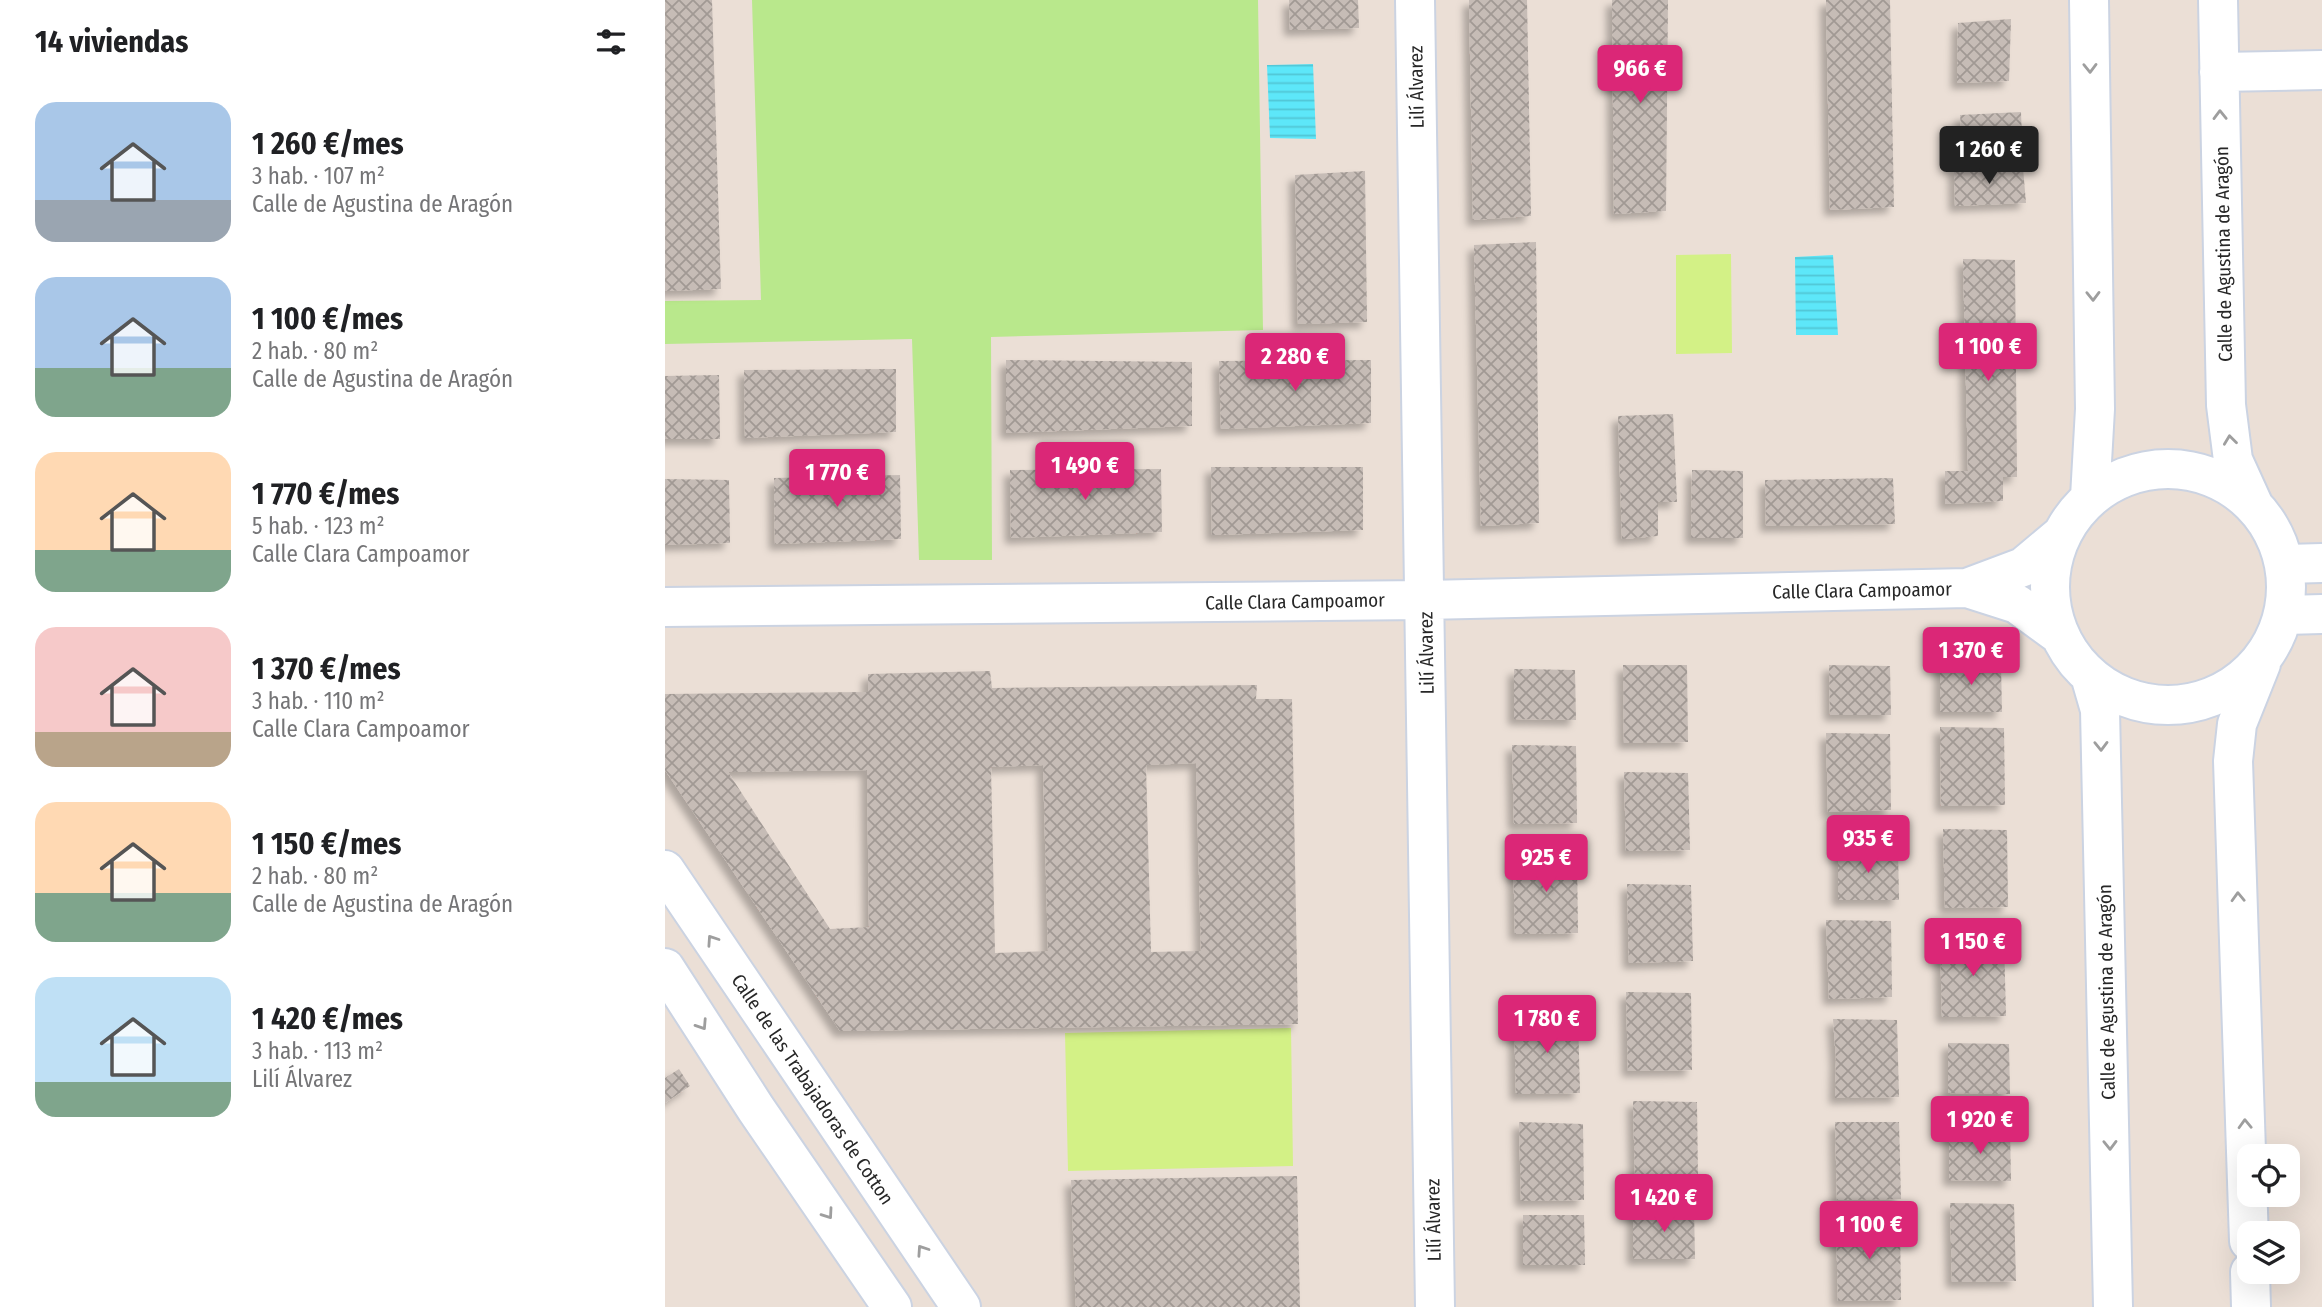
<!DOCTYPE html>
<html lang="es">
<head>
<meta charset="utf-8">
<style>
	body { margin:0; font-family:"Fira Sans Condensed",sans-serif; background:#f2f2f2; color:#202124; height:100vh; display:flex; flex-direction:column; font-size:26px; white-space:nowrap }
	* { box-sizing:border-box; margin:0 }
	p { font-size:23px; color:#757577 }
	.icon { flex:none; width:38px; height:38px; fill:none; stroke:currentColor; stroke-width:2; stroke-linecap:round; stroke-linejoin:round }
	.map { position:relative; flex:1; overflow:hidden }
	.sheet { display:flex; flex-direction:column; background:#fff; width:665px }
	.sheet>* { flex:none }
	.tools { position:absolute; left:1572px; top:1144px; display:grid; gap:14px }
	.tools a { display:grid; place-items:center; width:63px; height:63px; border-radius:14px; background:#fff; box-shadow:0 7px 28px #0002; font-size:35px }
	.price { position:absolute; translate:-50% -60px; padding:0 16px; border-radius:7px; background:#db2777; color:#fff; font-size:23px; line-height:46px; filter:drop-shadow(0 2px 4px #0008) }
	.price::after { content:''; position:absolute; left:50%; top:42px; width:21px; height:16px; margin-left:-10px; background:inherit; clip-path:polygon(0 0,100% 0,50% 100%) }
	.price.active { background:#222; color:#fff }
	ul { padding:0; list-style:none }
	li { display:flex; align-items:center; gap:21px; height:175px; padding:0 35px }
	li span { display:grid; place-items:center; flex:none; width:196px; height:140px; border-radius:21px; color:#555 }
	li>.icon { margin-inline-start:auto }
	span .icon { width:84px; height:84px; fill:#fffc; stroke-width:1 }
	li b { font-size:30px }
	h2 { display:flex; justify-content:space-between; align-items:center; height:84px; padding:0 35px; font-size:30px }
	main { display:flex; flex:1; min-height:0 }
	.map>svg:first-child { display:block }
</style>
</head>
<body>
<main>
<section class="sheet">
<h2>14 viviendas<svg class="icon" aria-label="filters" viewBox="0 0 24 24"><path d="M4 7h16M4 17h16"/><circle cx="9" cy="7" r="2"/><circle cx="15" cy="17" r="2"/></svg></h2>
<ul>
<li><span style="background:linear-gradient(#a9c7e8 70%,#9aa5b1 0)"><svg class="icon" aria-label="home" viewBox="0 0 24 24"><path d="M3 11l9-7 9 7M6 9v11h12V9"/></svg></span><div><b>1 260 €/mes</b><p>3 hab. · 107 m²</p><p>Calle de Agustina de Aragón</p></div></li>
<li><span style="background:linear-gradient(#a9c7e8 65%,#7fa58c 0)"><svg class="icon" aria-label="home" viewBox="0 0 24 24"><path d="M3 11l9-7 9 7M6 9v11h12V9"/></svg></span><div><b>1 100 €/mes</b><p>2 hab. · 80 m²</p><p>Calle de Agustina de Aragón</p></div></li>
<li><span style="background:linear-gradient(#ffd9b3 70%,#7fa58c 0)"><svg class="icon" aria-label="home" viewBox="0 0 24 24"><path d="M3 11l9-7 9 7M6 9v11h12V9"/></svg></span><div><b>1 770 €/mes</b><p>5 hab. · 123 m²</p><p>Calle Clara Campoamor</p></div></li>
<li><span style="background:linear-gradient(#f6c9c9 75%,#b9a48a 0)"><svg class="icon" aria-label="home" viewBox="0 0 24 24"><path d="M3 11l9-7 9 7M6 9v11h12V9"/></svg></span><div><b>1 370 €/mes</b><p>3 hab. · 110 m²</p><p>Calle Clara Campoamor</p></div></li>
<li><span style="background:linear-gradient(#ffd9b3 65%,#7fa58c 0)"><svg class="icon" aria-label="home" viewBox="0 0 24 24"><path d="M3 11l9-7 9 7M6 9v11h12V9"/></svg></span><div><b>1 150 €/mes</b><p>2 hab. · 80 m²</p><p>Calle de Agustina de Aragón</p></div></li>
<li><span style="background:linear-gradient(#bfe0f5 75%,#7fa58c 0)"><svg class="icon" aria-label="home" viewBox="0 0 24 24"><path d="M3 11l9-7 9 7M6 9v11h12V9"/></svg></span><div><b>1 420 €/mes</b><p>3 hab. · 113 m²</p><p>Lilí Álvarez</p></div></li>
</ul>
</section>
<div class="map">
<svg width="1657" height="1307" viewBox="0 0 1657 1307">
	<defs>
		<pattern id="water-rules" width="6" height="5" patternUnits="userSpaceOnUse" patternTransform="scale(1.75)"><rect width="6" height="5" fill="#5de7f9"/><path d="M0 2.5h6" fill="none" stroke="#51c6d5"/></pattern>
		<pattern id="building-cross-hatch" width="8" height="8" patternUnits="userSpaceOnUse" patternTransform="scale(1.75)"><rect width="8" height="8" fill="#c6bcb6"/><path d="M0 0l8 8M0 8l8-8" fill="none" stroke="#a19994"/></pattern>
		<filter id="shadow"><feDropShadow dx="-6" dy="6" stdDeviation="3.5" flood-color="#0004"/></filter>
	</defs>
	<rect width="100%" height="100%" fill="#ebdfd6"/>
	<path fill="#b9e88c" d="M 87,0 L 593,0 L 598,330 L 326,337 L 327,560 L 254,560 L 247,339 L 0,344 L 0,301 L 96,300 Z"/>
	<path fill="#d3f186" d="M 1066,254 L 1067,353 L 1011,354 L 1011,255 Z
		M 626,1028 L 628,1166 L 403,1171 L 400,1033 Z"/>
	<path fill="url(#water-rules)" d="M 648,64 L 651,139 L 605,138 L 602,65 Z
		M 1168,255 L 1173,335 L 1131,335 L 1130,257 Z"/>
	<path fill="url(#building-cross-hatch)" fill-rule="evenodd" filter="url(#shadow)" d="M 0,0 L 47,0 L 56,289 L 0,291 Z
		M 624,0 L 693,0 L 694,28 L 625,30 Z
		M 804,0 L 862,0 L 866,216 L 808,220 Z
		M 947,0 L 1003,0 L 1001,211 L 949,214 Z
		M 1161,0 L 1225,0 L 1229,207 L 1165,210 Z
		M 1346,19 L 1344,81 L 1292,83 L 1293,23 Z
		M 1356,112 L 1357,138 L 1297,141 L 1295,115 Z
		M 1289,168 L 1358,168 L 1361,203 L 1290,206 Z
		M 700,171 L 702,322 L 633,324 L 630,175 Z
		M 871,242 L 874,523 L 816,526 L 809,245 Z
		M 1298,259 L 1350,260 L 1352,477 L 1338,477 L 1338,501 L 1280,504 L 1280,471 L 1303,471 Z
		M 341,360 L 527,362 L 527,426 L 341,433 Z
		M 706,360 L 706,423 L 556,429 L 554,361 Z
		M 231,369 L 231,432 L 80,438 L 79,370 Z
		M 54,375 L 55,439 L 0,439 L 0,376 Z
		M 1008,414 L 1012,502 L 993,502 L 993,536 L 957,539 L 953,416 Z
		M 546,467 L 698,467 L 698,530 L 547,535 Z
		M 496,469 L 497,532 L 346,538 L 345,470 Z
		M 1027,470 L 1078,471 L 1078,538 L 1026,538 Z
		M 235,475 L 236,539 L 110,544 L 109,478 Z
		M 1228,478 L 1230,524 L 1101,526 L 1100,480 Z
		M 0,479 L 64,480 L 65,543 L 0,545 Z
		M 1275,661 L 1336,663 L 1337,712 L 1275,712 Z
		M 958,665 L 1022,665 L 1023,742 L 959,743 Z
		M 1164,665 L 1225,666 L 1226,715 L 1165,715 Z
		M 849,669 L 910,670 L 911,720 L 849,719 Z
		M 325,671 L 327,688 L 592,685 L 591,699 L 627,699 L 633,1024 L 175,1031 L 0,770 L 0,694 L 203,692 L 203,674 ZM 531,763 L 536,951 L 486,952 L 481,765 ZM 378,765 L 383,951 L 330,953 L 326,767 ZM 202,770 L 204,927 L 165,929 L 63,772 Z
		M 1275,727 L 1339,728 L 1340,805 L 1276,806 Z
		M 1161,733 L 1225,734 L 1226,810 L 1163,812 Z
		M 847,745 L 911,746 L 912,823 L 849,824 Z
		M 959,772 L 1023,773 L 1025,850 L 961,851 Z
		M 1278,829 L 1342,830 L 1343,907 L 1280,908 Z
		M 1173,849 L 1233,850 L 1234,900 L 1173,900 Z
		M 848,855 L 912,856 L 913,933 L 850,934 Z
		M 962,884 L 1026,885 L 1028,961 L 964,963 Z
		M 1161,920 L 1226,921 L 1227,997 L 1164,999 Z
		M 1275,938 L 1339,940 L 1341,1016 L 1277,1017 Z
		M 961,992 L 1026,993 L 1027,1070 L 963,1071 Z
		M 849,1015 L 913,1016 L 915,1093 L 851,1094 Z
		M 1168,1019 L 1232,1020 L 1234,1097 L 1170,1098 L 1171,1060 Z
		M 1283,1043 L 1344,1044 L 1345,1094 L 1283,1093 Z
		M 14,1069 L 25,1086 L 0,1103 L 0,1078 Z
		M 968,1101 L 1032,1102 L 1033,1179 L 970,1180 Z
		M 854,1122 L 918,1124 L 919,1200 L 856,1201 Z
		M 1170,1122 L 1234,1122 L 1236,1199 L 1172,1200 Z
		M 1284,1130 L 1345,1131 L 1346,1181 L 1284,1180 Z
		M 632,1176 L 635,1307 L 411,1307 L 406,1180 Z
		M 1285,1203 L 1349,1204 L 1351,1281 L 1287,1282 Z
		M 968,1208 L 1029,1209 L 1030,1259 L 968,1259 Z
		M 858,1215 L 919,1215 L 920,1265 L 858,1265 Z
		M 1171,1222 L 1235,1223 L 1236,1300 L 1173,1301 Z"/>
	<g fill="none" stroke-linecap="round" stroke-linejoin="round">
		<defs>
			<path id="minor" d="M 750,0 L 770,1307
				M 1424,0 L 1430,409 L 1425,497
				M 1553,0 L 1561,405 L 1568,460 L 1588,504
				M 1554,72 L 1657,70
				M1385 587a118 118 0 1 1 236 0a118 118 0 1 1-236 0Z
				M 1620,564 L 1657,563
				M 1302,588 L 1358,567 L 1395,536
				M 0,607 L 760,600 L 1302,588 L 1352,604 L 1393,634
				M 1618,615 L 1657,614
				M 1426,679 L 1435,710 L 1448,1307
				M 0,870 L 296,1307
				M 0,968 L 91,1109 L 227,1307
				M 1584,1241 L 1568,761 L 1572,724 L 1596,664
				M 1585,1272 L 1586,1307"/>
		</defs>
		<use href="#minor" stroke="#cbd3e2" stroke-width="42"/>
		<use href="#minor" stroke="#fff" stroke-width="38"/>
	</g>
	<defs><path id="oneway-chevron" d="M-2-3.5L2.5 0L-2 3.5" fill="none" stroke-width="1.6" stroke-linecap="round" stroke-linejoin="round" transform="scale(1.75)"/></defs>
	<g stroke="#9e9e9e">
		<use href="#oneway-chevron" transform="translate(1425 68) rotate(89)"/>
		<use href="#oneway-chevron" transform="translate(1555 115) rotate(-91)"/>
		<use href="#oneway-chevron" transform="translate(1428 296) rotate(89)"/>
		<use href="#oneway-chevron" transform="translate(1565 440) rotate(-97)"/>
		<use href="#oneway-chevron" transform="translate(1436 746) rotate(89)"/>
		<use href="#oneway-chevron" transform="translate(1573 897) rotate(-92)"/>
		<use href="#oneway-chevron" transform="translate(47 940) rotate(-124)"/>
		<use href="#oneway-chevron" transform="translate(37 1025) rotate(57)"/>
		<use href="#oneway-chevron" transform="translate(1580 1124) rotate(-92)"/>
		<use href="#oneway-chevron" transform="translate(1445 1145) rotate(89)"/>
		<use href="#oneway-chevron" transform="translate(163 1214) rotate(55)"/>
		<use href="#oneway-chevron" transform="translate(257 1250) rotate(-124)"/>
	</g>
	<g text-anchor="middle" stroke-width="7" stroke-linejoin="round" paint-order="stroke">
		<g font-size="19" fill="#272727" stroke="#fff">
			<text transform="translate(751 87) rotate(-91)" y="7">Lilí Álvarez</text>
			<text transform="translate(1558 254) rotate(-91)" y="7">Calle de Agustina de Aragón</text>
			<text transform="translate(1197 590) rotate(-1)" y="7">Calle Clara Campoamor</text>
			<text transform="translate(630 601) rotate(-1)" y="7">Calle Clara Campoamor</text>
			<text transform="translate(761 653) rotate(-91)" y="7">Lilí Álvarez</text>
			<text transform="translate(1441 992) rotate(-91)" y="7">Calle de Agustina de Aragón</text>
			<text transform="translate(148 1089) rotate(56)" y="7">Calle de las Trabajadoras de Cotton</text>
			<text transform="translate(768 1220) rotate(-91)" y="7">Lilí Álvarez</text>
		</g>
	</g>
</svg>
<div class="tools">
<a><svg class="icon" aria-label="locate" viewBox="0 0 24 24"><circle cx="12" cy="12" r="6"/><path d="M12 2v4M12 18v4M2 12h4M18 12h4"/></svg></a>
<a><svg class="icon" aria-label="layers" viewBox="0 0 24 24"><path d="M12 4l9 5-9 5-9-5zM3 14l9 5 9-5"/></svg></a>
</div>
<b class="price" style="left:975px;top:105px">966 €</b>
<b class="price active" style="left:1324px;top:186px">1 260 €</b>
<b class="price" style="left:1323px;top:383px">1 100 €</b>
<b class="price" style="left:630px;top:393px">2 280 €</b>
<b class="price" style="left:420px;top:502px">1 490 €</b>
<b class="price" style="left:172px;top:509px">1 770 €</b>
<b class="price" style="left:1306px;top:687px">1 370 €</b>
<b class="price" style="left:1203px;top:875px">935 €</b>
<b class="price" style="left:881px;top:894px">925 €</b>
<b class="price" style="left:1308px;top:978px">1 150 €</b>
<b class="price" style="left:882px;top:1055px">1 780 €</b>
<b class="price" style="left:1315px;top:1156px">1 920 €</b>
<b class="price" style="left:999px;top:1234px">1 420 €</b>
<b class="price" style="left:1204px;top:1261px">1 100 €</b>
</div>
</main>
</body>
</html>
